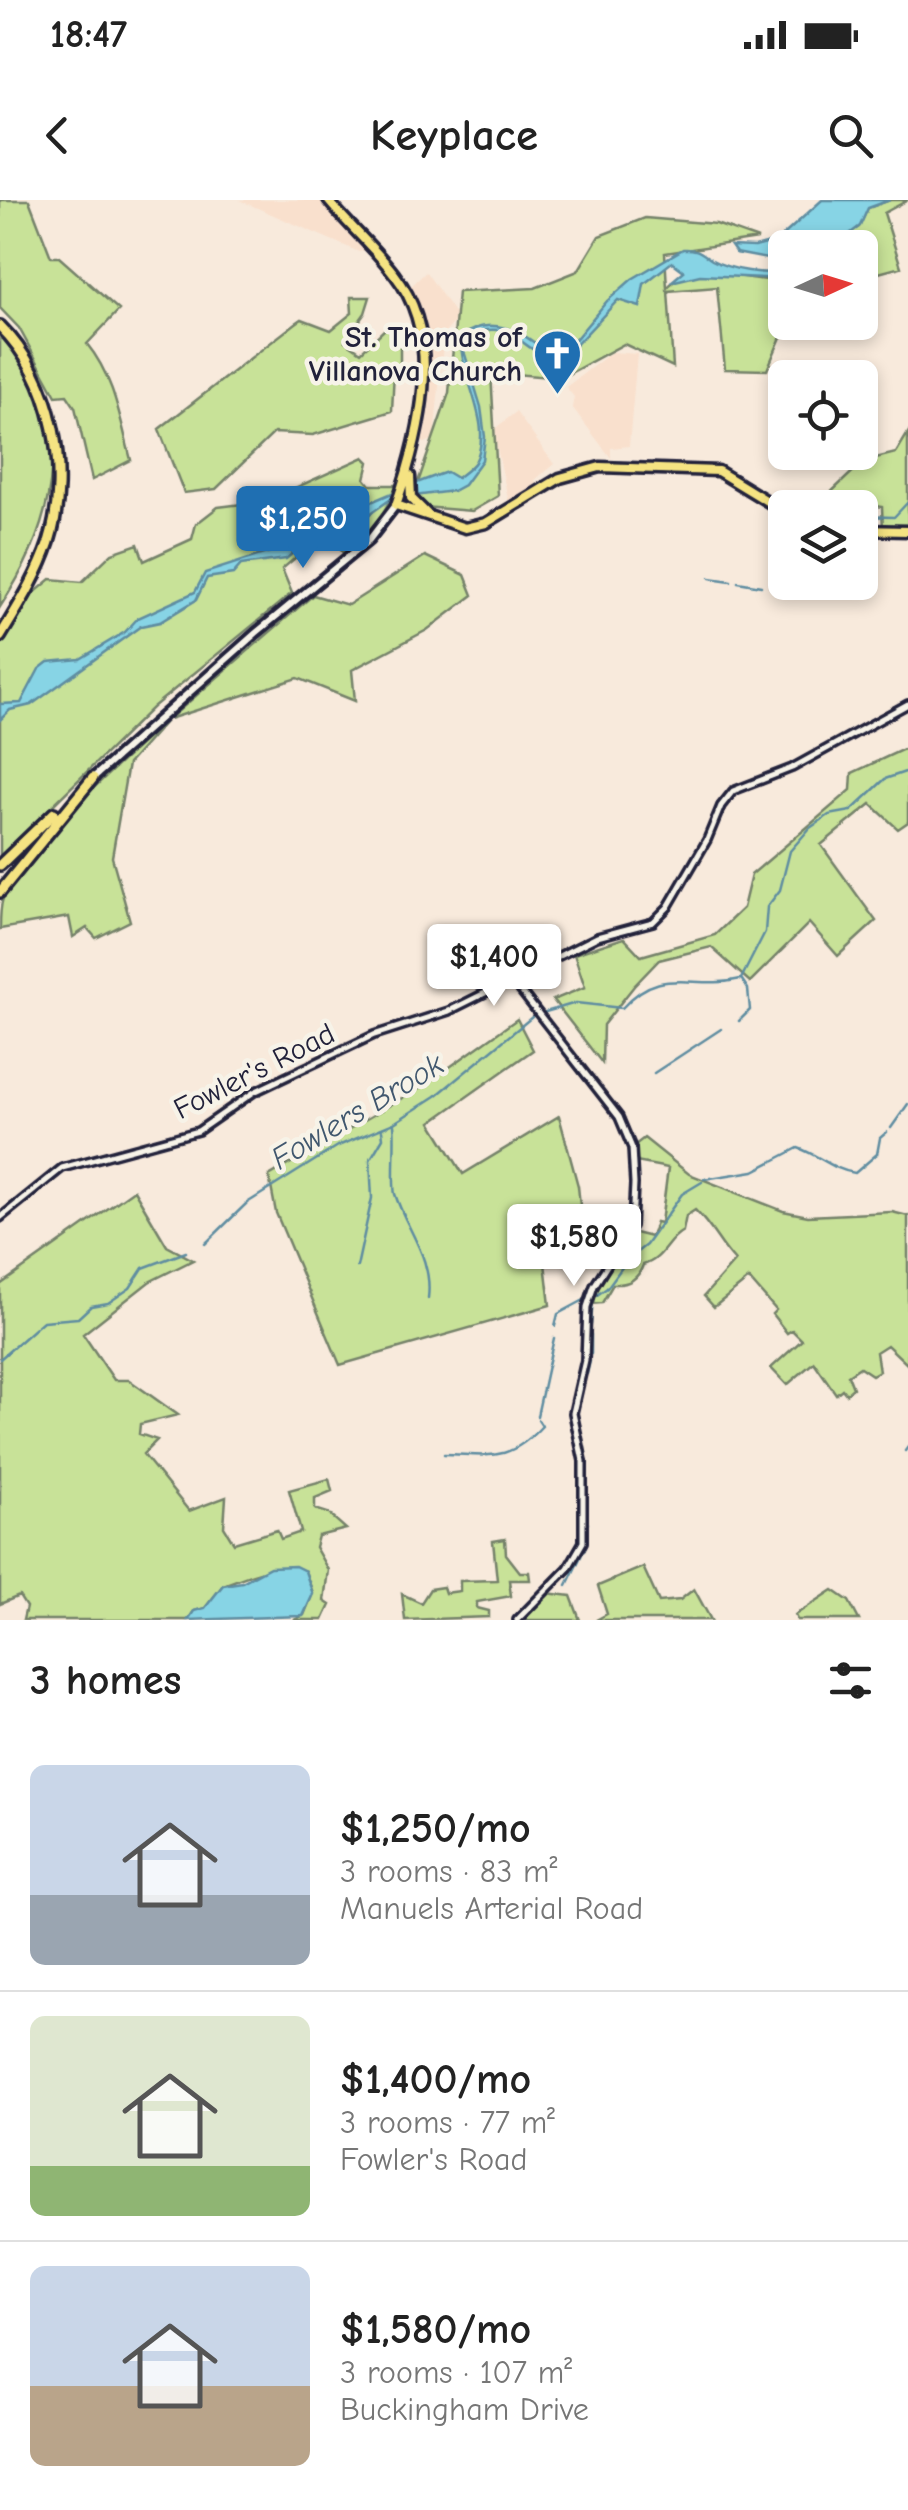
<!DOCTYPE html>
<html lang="en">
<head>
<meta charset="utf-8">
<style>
	body { margin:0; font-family:"Comic Neue",sans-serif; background:#f6f6f6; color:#222; height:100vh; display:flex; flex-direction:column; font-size:38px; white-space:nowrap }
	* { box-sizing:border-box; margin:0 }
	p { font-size:32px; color:#767676 }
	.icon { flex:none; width:55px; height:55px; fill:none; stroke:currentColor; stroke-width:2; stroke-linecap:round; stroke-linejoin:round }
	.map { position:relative; height:1420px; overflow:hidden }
	.details { display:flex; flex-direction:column; background:#fff; flex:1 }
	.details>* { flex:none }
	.needle { width:65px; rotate:86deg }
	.fabs { position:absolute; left:768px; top:30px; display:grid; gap:20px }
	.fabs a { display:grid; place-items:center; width:110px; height:110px; border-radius:15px; background:#fff; box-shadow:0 5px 15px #0003; font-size:50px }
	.price { position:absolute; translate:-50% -85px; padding:0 22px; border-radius:10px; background:#fff; color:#222; font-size:32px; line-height:65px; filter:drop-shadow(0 2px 5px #0008) }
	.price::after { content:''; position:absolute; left:50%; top:60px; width:30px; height:22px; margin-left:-15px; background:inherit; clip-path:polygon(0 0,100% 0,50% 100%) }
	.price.on { background:#1f6fb2; color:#fff }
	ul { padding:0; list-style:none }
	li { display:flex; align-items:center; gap:30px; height:250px; padding:0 30px }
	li+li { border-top:2px solid #e0e0e0 }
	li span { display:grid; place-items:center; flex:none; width:280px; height:200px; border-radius:15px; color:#555 }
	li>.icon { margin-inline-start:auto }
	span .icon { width:120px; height:120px; fill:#fffc; stroke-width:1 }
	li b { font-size:42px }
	h2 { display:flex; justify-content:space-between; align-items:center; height:120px; padding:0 30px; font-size:42px }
	.status { display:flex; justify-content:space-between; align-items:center; height:70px; padding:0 50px; background:#fff; direction:ltr }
	.status svg { height:28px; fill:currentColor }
	header { display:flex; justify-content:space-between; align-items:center; height:130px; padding:0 30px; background:#fff; font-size:45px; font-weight:700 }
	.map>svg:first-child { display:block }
</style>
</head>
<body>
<div class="status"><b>18:47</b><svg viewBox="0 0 49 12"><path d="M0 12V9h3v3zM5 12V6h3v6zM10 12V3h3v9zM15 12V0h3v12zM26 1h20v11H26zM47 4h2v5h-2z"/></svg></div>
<header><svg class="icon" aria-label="back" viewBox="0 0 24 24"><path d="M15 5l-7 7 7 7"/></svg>Keyplace<svg class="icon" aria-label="search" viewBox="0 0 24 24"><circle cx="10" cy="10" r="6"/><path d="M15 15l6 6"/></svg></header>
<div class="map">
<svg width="908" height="1420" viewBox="0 0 908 1420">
	<rect width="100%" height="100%" fill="#f8eadc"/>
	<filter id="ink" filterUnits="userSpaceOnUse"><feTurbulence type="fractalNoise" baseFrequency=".01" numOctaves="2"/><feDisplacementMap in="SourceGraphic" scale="20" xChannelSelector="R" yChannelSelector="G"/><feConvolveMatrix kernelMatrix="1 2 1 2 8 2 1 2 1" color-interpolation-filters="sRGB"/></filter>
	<g filter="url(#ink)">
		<path fill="#f9e0cd" d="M 239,0 L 322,0 L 366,50 L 359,52 Z
			M 426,72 L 458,118 L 444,134 L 434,239 L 425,243 L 418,241 L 427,133 L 409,88 Z
			M 612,152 L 637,154 L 629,246 L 611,248 L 611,258 L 572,207 L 574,197 L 566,187 Z
			M 516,212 L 554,264 L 535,280 L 536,285 L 509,303 L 493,230 Z"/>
		<path fill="#c8e298" stroke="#75826a" stroke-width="2.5" d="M 0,0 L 29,0 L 51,57 L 59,57 L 119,110 L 87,144 C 114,177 120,218 131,260 L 92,280 L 75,207 L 67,195 L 56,196 L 19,128 L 0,108 Z
			M 890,0 L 908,0 L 884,13 L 901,67 L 860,78 L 860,48 L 822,48 L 859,27 L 868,8 Z
			M 645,18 L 716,24 L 758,39 L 665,53 L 667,88 C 689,59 754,83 785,81 L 787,123 L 767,170 L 725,169 L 717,87 L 668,91 L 673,167 L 624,144 L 561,178 L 491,172 L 498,296 L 472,311 L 423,307 L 414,294 L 449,193 L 458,92 L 535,88 L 578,71 L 599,36 Z
			M 351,97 L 370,97 L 365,113 L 345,141 L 361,152 L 389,125 L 400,135 L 400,170 L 394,171 L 392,211 L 313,235 L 274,233 L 216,289 L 184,293 L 159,229 L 296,123 L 302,119 L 331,130 L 352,113 Z
			M 0,133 C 80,217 57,321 0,407 Z
			M 908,233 L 908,331 L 883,330 L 882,307 L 825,298 L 864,261 L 896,253 Z
			M 364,257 L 369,262 L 365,279 L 370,285 L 399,285 L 377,323 L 343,353 L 333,337 L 307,348 L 282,369 L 292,393 L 153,507 L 0,657 L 0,445 L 33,394 L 51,379 L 82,382 L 112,353 L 138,344 L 144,361 L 192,339 L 196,324 L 218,307 L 266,301 Z
			M 425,356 L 465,375 L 473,395 L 427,430 L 352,470 L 355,501 L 298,478 L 169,519 L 313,395 L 348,405 Z
			M 167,520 L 128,564 L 112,657 L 130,721 L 96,738 L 87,728 L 73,737 L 69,717 L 0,729 C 0,719 0,707 3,698 C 38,633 113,570 167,520 Z
			M 908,547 L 908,622 L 898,629 L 871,604 L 821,645 L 876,721 L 838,756 L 809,723 L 750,782 L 711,747 L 659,760 L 634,786 L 603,825 L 602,863 L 553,800 L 585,787 L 574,754 L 624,738 L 641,756 L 715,735 L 743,708 L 751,675 L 851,590 L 852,573 Z
			M 517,819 L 533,850 L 431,922 L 463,974 L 559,916 L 578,986 L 581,1015 L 545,1063 L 550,1105 L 340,1165 L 276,1013 L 269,976 L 426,884 Z
			M 644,938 L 689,974 L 783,1011 L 808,1016 L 892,1012 L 908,1016 L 908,1165 L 887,1145 L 876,1152 L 879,1171 L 872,1175 L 860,1167 L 848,1175 L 853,1188 L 846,1194 L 842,1189 L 836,1194 L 814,1162 L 787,1185 L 771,1168 L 802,1140 L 792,1130 L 787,1133 L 772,1114 L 776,1110 L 749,1079 L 714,1107 L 704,1096 L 735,1061 C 719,1044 713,1028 695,1010 L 686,1016 L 683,1031 C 666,1040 664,1059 643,1065 C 638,1079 629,1085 613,1084 L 602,1103 L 589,1104 L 631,1032 L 651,1037 L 656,1022 L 661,1023 L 668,968 L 636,962 L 635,945 Z
			M 134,990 L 167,1046 L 193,1060 L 149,1082 L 83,1134 L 114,1180 L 129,1180 L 178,1215 L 140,1224 L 139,1234 L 157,1240 L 143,1254 L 189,1311 L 226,1297 L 224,1327 L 234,1343 L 277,1330 L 281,1339 L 301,1332 L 289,1290 L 329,1279 L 332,1291 L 315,1298 L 315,1309 L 328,1313 L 346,1329 L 318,1336 L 315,1347 L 328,1370 L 324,1401 L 330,1405 L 323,1420 L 294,1420 L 304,1415 L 313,1393 L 305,1371 C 275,1362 251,1375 223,1385 L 205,1408 L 194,1411 L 188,1420 L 23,1420 L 26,1407 L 19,1396 L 0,1404 L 0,1085 Z
			M 505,1339 L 506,1354 L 520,1372 L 529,1372 L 530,1380 L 509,1380 L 511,1396 L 477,1402 L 477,1408 L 489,1411 L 489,1417 L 405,1420 L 402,1394 L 421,1403 L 430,1389 L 443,1387 L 445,1393 L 460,1391 L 460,1381 L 497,1380 L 493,1341 Z
			M 643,1367 L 659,1402 L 680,1400 L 694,1389 L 711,1420 L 596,1420 L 607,1414 L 598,1386 Z
			M 833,1390 L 849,1401 L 859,1420 L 797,1420 L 795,1415 Z
			M 546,1393 L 571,1396 L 580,1420 L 519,1420 Z"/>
		<path fill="#87d4e5" stroke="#5f8da1" stroke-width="2.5" d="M 822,0 L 890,0 L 868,8 L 860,26 L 847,36 L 822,47 L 803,47 L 807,41 L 795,35 L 787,40 L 785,55 L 774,52 L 767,59 L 736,53 L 731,46 L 755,47 L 777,41 Z
			M 683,49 C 698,48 701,53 712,60 C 728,69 769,77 785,70 L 785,79 L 700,75 L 671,82 L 684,71 L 672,62 L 644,84 L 640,107 L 618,100 L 569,152 C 562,153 552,156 545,154 C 519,149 516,119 470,134 L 463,142 L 464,151 L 481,207 L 485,237 L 482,260 L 464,285 L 453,291 L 391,299 L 347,330 L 310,338 L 286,359 L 241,365 L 233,374 L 207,378 L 196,400 L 160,422 L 141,426 L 31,505 L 10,510 L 0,520 L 0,504 L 21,503 L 39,469 L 48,462 L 80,459 L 125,432 L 138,418 L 195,392 L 205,373 L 292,345 L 315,326 L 327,327 C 335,314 426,279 447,272 L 457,278 C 462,274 472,267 475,262 C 495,223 459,178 461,137 C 489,113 524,132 546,152 L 568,148 L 607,101 L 632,79 Z
			M 270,1367 L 295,1366 L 305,1371 L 313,1394 L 303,1416 L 188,1420 L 194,1411 L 205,1408 L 223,1385 L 242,1382 Z"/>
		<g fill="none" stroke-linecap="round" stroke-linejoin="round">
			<path stroke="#5f8da1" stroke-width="2.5" d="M 860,316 L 894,317 L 908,302
				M 710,378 L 731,381
				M 781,380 L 785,377
				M 738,382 L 761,386
				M 741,779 L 765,732 L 767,707 L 780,690 L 790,651 L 810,628 L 829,615 L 851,611 L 885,579 L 908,571
				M 542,813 L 576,803 L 622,808 C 662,763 691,791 741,779
				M 739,821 L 750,810 L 748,789 L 742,780
				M 654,873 L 721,829
				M 394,925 C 396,940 392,983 395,994 C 407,1031 433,1058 428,1098
				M 891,928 L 908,904
				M 704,979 L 754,971 L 798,948 C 819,955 833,970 855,973 L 877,954 L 880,938 L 887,932
				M 205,1044 L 247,1003 L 338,946 L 394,923 L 436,896 L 532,817
				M 357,1067 L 372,998 L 370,960 L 383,938 L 382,930
				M 591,1125 L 593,1098 L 607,1088 L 628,1059 L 646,1045 L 682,994 L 702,982
				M 555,1126 L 558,1114 L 584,1100
				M 591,1154 L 591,1134
				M 0,1159 L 43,1121 L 78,1118 L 91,1106 L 108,1103 L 130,1088 L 143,1068 L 186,1052
				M 587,1174 L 590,1161
				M 579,1195 L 584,1184
				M 537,1216 L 554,1138
				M 905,1251 L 908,1247
				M 444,1254 C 490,1255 508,1263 542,1226 L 538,1220
				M 567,1385 L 585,1348 L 588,1323"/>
			<defs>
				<path id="tertiary" d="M 513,781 L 619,917 L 632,948 L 634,984 L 632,1026 L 594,1086 L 587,1107 L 585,1160 L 573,1213 L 583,1261 L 583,1342 L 568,1368 L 517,1420
					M 0,1018 L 62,968 L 198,931 L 254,892 L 374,835 L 449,811 L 597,737 L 653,722 L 668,707 L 707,640 L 721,606 L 733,591 L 792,568 L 908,504"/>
				<path id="secondary" d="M 93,578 L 256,433 L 369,340 L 396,305"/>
				<path id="primary" d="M 328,0 C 349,26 375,48 395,75 C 445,139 420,235 396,305 L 465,328 L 486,323 L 560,278 L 600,267 L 718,271 L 785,312
					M 410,276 L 411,298 L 428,315
					M 860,330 L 908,331"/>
				<path id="motorway" d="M 0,126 C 53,178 71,272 49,342 C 38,376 18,407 0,437
					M 0,665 L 54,613
					M 0,692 L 93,578"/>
			</defs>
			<use href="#tertiary" stroke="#22223b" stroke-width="12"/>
			<use href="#secondary" stroke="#22223b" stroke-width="14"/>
			<use href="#primary" stroke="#22223b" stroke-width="15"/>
			<use href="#motorway" stroke="#22223b" stroke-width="16"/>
			<use href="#tertiary" stroke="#f7f3e8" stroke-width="5"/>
			<use href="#secondary" stroke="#f7f3e8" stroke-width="6"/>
			<use href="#primary" stroke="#f5e382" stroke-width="8"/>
			<use href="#motorway" stroke="#f5e382" stroke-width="9"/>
		</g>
	</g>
	<defs>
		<symbol id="church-pin" viewBox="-11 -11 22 30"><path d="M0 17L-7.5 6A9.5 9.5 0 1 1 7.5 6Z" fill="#1f6fb2" stroke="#f7f3e8"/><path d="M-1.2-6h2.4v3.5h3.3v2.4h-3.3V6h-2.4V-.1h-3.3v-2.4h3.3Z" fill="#fff"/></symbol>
	</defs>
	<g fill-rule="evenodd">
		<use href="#church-pin" x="530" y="126" width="55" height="75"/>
	</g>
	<g text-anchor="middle" stroke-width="9" stroke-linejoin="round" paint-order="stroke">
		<g font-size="30" font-weight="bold" fill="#22223b" stroke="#f7f3e8" text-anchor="end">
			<text x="522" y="147">St. Thomas of<tspan x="522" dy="34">Villanova Church</tspan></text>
		</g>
		<g font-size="30" fill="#22223b" stroke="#f7f3e8">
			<text transform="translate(254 871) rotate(-27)" y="10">Fowler's Road</text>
		</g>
		<g font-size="32" font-style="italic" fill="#40576e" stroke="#f7f3e8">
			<text transform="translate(357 911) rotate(-31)" y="11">Fowlers Brook</text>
		</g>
	</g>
</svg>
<div class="fabs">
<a><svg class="needle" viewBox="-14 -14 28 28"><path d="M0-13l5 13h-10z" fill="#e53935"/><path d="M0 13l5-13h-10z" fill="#767676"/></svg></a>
<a><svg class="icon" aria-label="locate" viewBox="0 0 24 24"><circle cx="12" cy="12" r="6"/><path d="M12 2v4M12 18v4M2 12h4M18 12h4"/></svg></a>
<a><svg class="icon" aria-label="layers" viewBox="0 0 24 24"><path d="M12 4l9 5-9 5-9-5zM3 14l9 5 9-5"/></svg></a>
</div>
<b class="price on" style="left:303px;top:371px">$1,250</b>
<b class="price" style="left:494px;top:809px">$1,400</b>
<b class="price" style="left:574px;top:1089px">$1,580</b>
</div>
<section class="details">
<h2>3 homes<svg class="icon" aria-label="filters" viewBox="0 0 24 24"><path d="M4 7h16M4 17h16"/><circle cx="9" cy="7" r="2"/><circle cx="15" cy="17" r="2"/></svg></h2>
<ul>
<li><span style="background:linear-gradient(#c9d6e8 65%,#9aa5b1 0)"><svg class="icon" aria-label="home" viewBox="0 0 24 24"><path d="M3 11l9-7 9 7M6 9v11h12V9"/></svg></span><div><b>$1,250/mo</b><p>3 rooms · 83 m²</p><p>Manuels Arterial Road</p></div></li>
<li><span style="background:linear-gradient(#dfe7d0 75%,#8fb573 0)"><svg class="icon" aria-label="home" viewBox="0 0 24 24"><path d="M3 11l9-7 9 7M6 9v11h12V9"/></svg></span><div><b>$1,400/mo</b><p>3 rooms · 77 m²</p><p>Fowler's Road</p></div></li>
<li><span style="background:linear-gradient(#c9d6e8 60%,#b9a48a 0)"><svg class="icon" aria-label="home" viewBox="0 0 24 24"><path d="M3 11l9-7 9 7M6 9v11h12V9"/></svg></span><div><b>$1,580/mo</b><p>3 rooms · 107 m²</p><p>Buckingham Drive</p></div></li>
</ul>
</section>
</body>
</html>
